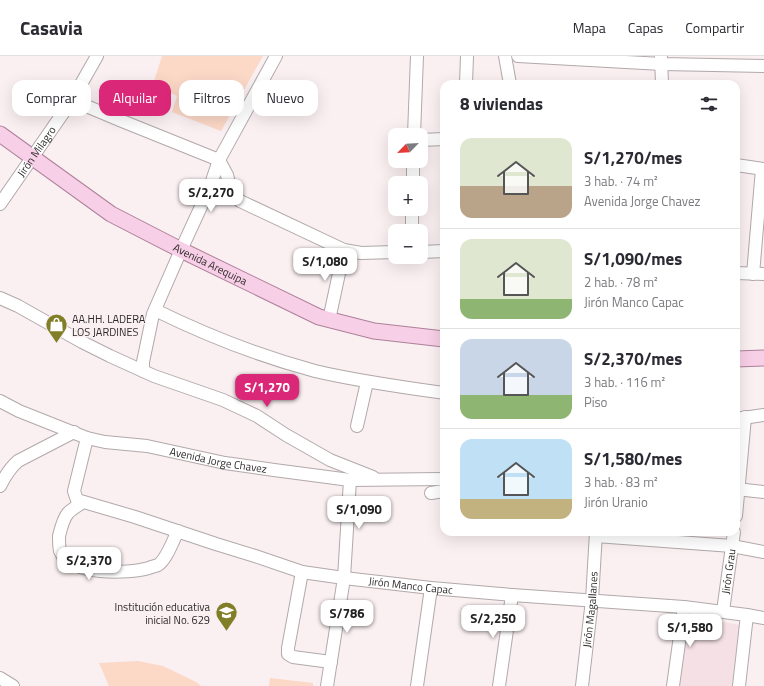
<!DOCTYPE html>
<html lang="es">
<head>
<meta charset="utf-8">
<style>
	body { margin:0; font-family:"Titillium Web",sans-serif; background:#f2f2f3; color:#2b2b33; height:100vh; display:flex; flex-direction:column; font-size:15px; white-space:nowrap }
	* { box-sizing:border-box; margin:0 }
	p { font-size:13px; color:#7c7c81 }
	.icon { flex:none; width:22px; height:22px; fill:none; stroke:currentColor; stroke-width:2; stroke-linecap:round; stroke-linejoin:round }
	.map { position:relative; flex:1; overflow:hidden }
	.panel { position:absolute; left:440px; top:24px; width:300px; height:456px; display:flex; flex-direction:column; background:#fff; border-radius:12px; box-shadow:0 4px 16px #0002 }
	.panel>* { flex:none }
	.guide { position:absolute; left:12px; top:24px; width:368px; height:36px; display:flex; gap:8px }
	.needle { width:26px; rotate:245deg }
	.controls { position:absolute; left:388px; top:72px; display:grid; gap:8px }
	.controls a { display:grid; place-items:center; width:40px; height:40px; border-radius:8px; background:#fff; box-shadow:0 4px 16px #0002; font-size:20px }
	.price { position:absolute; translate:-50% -34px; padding:0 9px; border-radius:8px; background:#fff; color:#222; font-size:13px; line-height:26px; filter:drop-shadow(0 1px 2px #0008) }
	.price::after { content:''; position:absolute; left:50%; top:24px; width:12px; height:9px; margin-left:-6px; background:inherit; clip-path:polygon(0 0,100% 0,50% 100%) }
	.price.active { background:#db2777; color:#fff }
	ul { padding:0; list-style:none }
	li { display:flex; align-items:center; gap:12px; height:100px; padding:0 20px }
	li+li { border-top:1px solid #e1e1e2 }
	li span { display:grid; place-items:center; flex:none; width:112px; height:80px; border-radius:12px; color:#555 }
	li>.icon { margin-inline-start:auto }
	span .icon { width:48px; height:48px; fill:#fffc; stroke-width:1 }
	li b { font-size:17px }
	h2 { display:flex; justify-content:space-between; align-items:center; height:48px; padding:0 20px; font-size:17px }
	.tag { padding:0 14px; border-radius:12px; background:#fff; box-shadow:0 4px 16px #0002; font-size:14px; line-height:36px }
	.tag.active { background:#db2777; color:#fff }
	header { display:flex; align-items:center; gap:24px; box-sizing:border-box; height:56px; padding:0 20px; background:#fff; border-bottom:1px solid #e1e1e2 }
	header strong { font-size:19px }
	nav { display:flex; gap:22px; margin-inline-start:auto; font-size:14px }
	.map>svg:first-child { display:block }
</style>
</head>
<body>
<header>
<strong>Casavia</strong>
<nav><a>Mapa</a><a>Capas</a><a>Compartir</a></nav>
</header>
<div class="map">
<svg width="764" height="630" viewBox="0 0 764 630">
	<rect width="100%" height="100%" fill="#faeff1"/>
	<path fill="#f5e1e5" d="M 690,559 L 720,561 L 719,565 L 740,569 L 732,630 L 679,630 Z"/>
	<path fill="#fcd8c7" d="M 162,0 L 263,0 L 221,75 L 172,56 L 177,40 L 153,28 Z
		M 138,605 L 163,610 L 196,626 L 201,630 L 109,630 L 99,607 Z
		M 270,622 L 313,627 L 313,630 L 269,630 Z"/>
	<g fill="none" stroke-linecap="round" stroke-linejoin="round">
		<defs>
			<g id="minor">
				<path d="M 505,0 L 510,28"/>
				<path d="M 518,0 L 662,8 L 764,10"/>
				<path d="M 661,1 L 662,28"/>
				<path d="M 466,28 L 467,0"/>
				<path d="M 72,44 L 122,65 L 219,104 L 227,119 L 231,135 L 240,145 L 344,194 L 361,197 L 395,196"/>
				<path d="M 414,79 L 417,0"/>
				<path d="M 421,84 L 444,83"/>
				<path d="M 736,109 L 764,113"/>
				<path d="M 413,127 L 413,105"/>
				<path id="s1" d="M 0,148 L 72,44 L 97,0"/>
				<path d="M 412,175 L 412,153"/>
				<path d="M 421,196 L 444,195"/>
				<path d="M 736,217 L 764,218"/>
				<path d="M 753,218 L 762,113"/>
				<path d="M 0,242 L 18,250 L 82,286 L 110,300 L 154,320 L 223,344 L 257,360 L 286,379 L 330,404 L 373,421"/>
				<path d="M 155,254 C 206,279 259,300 315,315 C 357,325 401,331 444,337"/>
				<path d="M 329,264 L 344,194"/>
				<path d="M 143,315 L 143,306 L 153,258 L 181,194 L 210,131 L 219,104 L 276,0"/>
				<path id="s2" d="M 0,345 L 19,355 L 87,382 L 105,386 L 147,390 L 225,407 L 274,414 L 350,424 L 444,423"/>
				<path d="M 736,363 L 764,359"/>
				<path d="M 357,370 L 367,326"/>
				<path id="s3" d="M 87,382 L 74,435 L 77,444 L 135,461 L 216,488 L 255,500 L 302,516 L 344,522 L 431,532 L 512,539 L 684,551 L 747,559 L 764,562"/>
				<path d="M 0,430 C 5,420 10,412 18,405 L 74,376"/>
				<path d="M 736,433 L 764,436"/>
				<path d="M 431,437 L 444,435"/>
				<path d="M 83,446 C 79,449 72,453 68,457 C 63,463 61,472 59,480 C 59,484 59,491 60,495 C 71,520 127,518 149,512 C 151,511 155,510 158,509 C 167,503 173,484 178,475"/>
				<path d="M 736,460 L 745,361"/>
				<path d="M 596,480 L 732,490 L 764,496"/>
				<path d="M 302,516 L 288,592 L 288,598 L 293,601 L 331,606"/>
				<path id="s4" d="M 723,555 L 734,476"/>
				<path d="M 0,622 L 13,630"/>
				<path d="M 327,630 L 344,522 L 350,424"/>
				<path d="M 417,630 L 431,532"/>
				<path d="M 499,630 L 512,539"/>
				<path id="s5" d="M 582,630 L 592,544 L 596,476"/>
				<path d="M 673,630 L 684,551"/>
				<path d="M 739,630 L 747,559"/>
			</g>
			<g id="major">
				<path id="s6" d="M 0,78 L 111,158 L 181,194 L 319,261 L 374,275 L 444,283"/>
				<path d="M 736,303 L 764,302"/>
			</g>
		</defs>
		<use href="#minor" stroke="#b2a9aa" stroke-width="14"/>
		<use href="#major" stroke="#ae819a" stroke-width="17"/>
		<use href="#minor" stroke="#fff" stroke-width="12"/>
		<use href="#major" stroke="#f7cfe6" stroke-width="15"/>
	</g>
	<defs>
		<symbol id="shop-pin" viewBox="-11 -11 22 30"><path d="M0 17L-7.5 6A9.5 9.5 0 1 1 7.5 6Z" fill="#807f27" stroke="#faeff1"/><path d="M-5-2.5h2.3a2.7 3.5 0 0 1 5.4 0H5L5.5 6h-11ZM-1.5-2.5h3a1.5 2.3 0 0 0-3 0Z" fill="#fff"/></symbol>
		<symbol id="school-pin" viewBox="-11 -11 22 30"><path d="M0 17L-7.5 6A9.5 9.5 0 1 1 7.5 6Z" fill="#807f27" stroke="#faeff1"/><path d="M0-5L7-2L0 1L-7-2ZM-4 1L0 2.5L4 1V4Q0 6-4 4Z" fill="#fff"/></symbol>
	</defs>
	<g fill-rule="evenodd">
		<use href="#shop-pin" x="44" y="256" width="25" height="34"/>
		<use href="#school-pin" x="214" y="544" width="25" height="34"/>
	</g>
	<g text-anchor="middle" stroke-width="3" stroke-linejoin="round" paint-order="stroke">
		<g font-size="11" fill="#2f2b2b" stroke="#faeff1">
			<text dy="4" stroke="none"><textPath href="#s1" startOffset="64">Jirón Milagro</textPath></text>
			<text dy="4" stroke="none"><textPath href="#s6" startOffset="248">Avenida Arequipa</textPath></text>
			<text dy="4" stroke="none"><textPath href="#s2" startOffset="228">Avenida Jorge Chavez</textPath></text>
			<text dy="4" stroke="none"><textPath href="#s4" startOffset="40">Jirón Grau</textPath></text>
			<text dy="4" stroke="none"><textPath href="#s3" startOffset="410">Jirón Manco Capac</textPath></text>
			<text dy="4" stroke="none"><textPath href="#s5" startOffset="77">Jirón Magallanes</textPath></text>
		</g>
		<g font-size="11" fill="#2f2b2b" stroke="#faeff1" text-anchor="start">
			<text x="72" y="267">AA.HH. LADERA<tspan x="72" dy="13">LOS JARDINES</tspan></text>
			<text x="210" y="555" text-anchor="end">Institución educativa<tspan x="210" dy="13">inicial No. 629</tspan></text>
		</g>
	</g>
</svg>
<div class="controls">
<a><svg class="needle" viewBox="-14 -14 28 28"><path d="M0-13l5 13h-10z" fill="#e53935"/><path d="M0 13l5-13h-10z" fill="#7c7c81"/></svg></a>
<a>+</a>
<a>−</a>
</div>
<b class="price" style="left:211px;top:157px">S/2,270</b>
<b class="price" style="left:325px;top:226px">S/1,080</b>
<b class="price active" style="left:267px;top:352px">S/1,270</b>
<b class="price" style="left:359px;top:474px">S/1,090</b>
<b class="price" style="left:89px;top:525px">S/2,370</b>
<b class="price" style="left:347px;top:578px">S/786</b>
<b class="price" style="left:493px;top:583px">S/2,250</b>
<b class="price" style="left:690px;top:592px">S/1,580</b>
<div class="guide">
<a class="tag">Comprar</a>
<a class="tag active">Alquilar</a>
<a class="tag">Filtros</a>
<a class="tag">Nuevo</a>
</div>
<section class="panel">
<h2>8 viviendas<svg class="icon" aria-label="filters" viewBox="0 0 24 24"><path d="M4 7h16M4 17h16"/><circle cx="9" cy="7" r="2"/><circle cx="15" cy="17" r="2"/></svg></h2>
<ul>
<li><span style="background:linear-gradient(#dfe7d0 60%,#b9a48a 0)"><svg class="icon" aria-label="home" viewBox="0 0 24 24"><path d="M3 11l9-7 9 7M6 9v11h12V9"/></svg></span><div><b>S/1,270/mes</b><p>3 hab. · 74 m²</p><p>Avenida Jorge Chavez</p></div></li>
<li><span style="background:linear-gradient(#dfe7d0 75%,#8fb573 0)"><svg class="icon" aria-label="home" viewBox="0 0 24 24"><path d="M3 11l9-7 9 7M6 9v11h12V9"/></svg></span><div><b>S/1,090/mes</b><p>2 hab. · 78 m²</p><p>Jirón Manco Capac</p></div></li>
<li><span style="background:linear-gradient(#c9d6e8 70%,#8fb573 0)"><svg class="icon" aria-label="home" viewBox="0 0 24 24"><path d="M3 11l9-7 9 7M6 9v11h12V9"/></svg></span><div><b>S/2,370/mes</b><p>3 hab. · 116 m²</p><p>Piso</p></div></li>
<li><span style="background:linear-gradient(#bfe0f5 75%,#c2b280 0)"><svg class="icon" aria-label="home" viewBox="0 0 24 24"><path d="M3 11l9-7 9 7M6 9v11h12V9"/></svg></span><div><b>S/1,580/mes</b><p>3 hab. · 83 m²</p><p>Jirón Uranio</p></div></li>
</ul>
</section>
</div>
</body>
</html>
